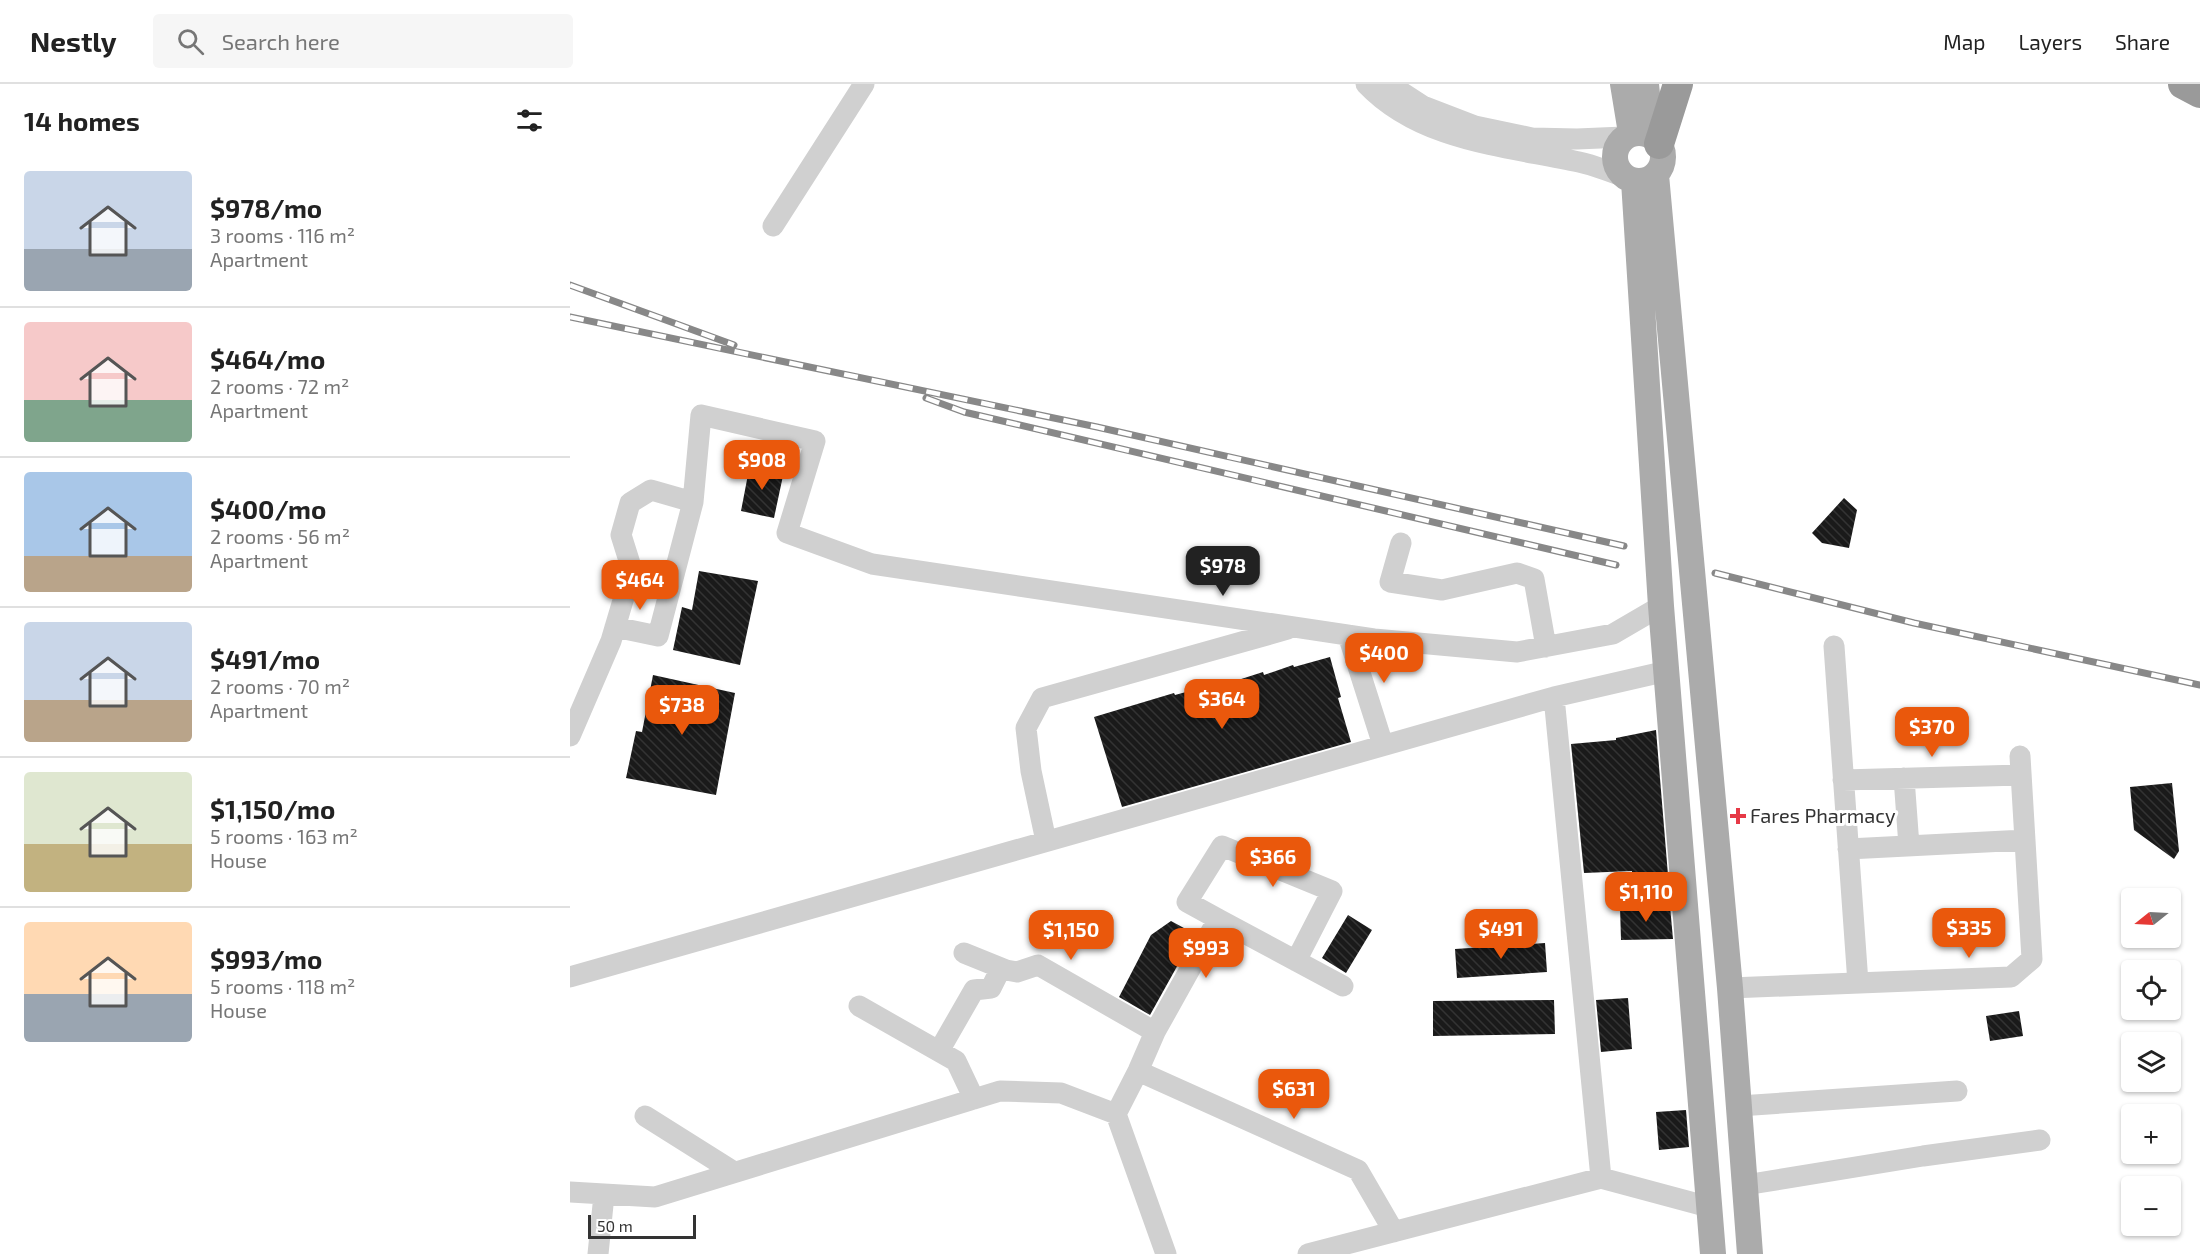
<!DOCTYPE html>
<html lang="en">
<head>
<meta charset="utf-8">
<style>
	body { margin:0; font-family:"Exo 2",sans-serif; background:#f6f6f6; color:#222; height:100vh; display:flex; flex-direction:column; font-size:22px; white-space:nowrap }
	* { box-sizing:border-box; margin:0 }
	p { font-size:20px; color:#767676 }
	.icon { flex:none; width:33px; height:33px; fill:none; stroke:currentColor; stroke-width:2; stroke-linecap:round; stroke-linejoin:round }
	.map { position:relative; flex:1; overflow:hidden }
	.details { display:flex; flex-direction:column; background:#fff; width:570px }
	.details>* { flex:none }
	.needle { width:39px; rotate:252deg }
	.fabs { position:absolute; left:1551px; top:804px; display:grid; gap:12px }
	.fabs a { display:grid; place-items:center; width:60px; height:60px; border-radius:6px; background:#fff; box-shadow:0 2px 4px #0004; font-size:30px }
	.scale { position:absolute; left:18px; bottom:15px; width:108px; box-sizing:border-box; padding-left:6px; border:3px solid #333; border-top:0; font-size:16px; line-height:21px; white-space:nowrap; color:#333; -webkit-text-stroke:4px #fff; paint-order:stroke }
	.price { position:absolute; translate:-50% -51px; padding:0 14px; border-radius:12px; background:#ea580c; color:#fff; font-size:20px; line-height:39px; filter:drop-shadow(0 2px 3px #0008) }
	.price::after { content:''; position:absolute; left:50%; top:36px; width:18px; height:14px; margin-left:-9px; background:inherit; clip-path:polygon(0 0,100% 0,50% 100%) }
	.price.current { background:#222; color:#fff }
	ul { padding:0; list-style:none }
	li { display:flex; align-items:center; gap:18px; height:150px; padding:0 24px }
	li+li { border-top:2px solid #e0e0e0 }
	li span { display:grid; place-items:center; flex:none; width:168px; height:120px; border-radius:6px; color:#555 }
	li>.icon { margin-inline-start:auto }
	span .icon { width:72px; height:72px; fill:#fffc; stroke-width:1 }
	li b { font-size:26px }
	h2 { display:flex; justify-content:space-between; align-items:center; height:72px; padding:0 24px; font-size:26px }
	header { display:flex; align-items:center; gap:36px; box-sizing:border-box; height:84px; padding:0 30px; background:#fff; border-bottom:2px solid #e0e0e0 }
	header strong { font-size:28px }
	nav { display:flex; gap:33px; margin-inline-start:auto; font-size:21px }
	.search { width:420px; height:54px; background:#f6f6f6; display:flex; align-items:center; gap:15px; box-sizing:border-box; padding:0 21px; border-radius:6px; color:#767676; font-size:22px }
	main { display:flex; flex:1; min-height:0 }
	.map>svg:first-child { display:block }
</style>
</head>
<body>
<header>
<strong>Nestly</strong>
<div class="search"><svg class="icon" aria-label="search" viewBox="0 0 24 24"><circle cx="10" cy="10" r="6"/><path d="M15 15l6 6"/></svg>Search here</div>
<nav><a>Map</a><a>Layers</a><a>Share</a></nav>
</header>
<main>
<section class="details">
<h2>14 homes<svg class="icon" aria-label="filters" viewBox="0 0 24 24"><path d="M4 7h16M4 17h16"/><circle cx="9" cy="7" r="2"/><circle cx="15" cy="17" r="2"/></svg></h2>
<ul>
<li><span style="background:linear-gradient(#c9d6e8 65%,#9aa5b1 0)"><svg class="icon" aria-label="home" viewBox="0 0 24 24"><path d="M3 11l9-7 9 7M6 9v11h12V9"/></svg></span><div><b>$978/mo</b><p>3 rooms · 116 m²</p><p>Apartment</p></div></li>
<li><span style="background:linear-gradient(#f6c9c9 65%,#7fa58c 0)"><svg class="icon" aria-label="home" viewBox="0 0 24 24"><path d="M3 11l9-7 9 7M6 9v11h12V9"/></svg></span><div><b>$464/mo</b><p>2 rooms · 72 m²</p><p>Apartment</p></div></li>
<li><span style="background:linear-gradient(#a9c7e8 70%,#b9a48a 0)"><svg class="icon" aria-label="home" viewBox="0 0 24 24"><path d="M3 11l9-7 9 7M6 9v11h12V9"/></svg></span><div><b>$400/mo</b><p>2 rooms · 56 m²</p><p>Apartment</p></div></li>
<li><span style="background:linear-gradient(#c9d6e8 65%,#b9a48a 0)"><svg class="icon" aria-label="home" viewBox="0 0 24 24"><path d="M3 11l9-7 9 7M6 9v11h12V9"/></svg></span><div><b>$491/mo</b><p>2 rooms · 70 m²</p><p>Apartment</p></div></li>
<li><span style="background:linear-gradient(#dfe7d0 60%,#c2b280 0)"><svg class="icon" aria-label="home" viewBox="0 0 24 24"><path d="M3 11l9-7 9 7M6 9v11h12V9"/></svg></span><div><b>$1,150/mo</b><p>5 rooms · 163 m²</p><p>House</p></div></li>
<li><span style="background:linear-gradient(#ffd9b3 60%,#9aa5b1 0)"><svg class="icon" aria-label="home" viewBox="0 0 24 24"><path d="M3 11l9-7 9 7M6 9v11h12V9"/></svg></span><div><b>$993/mo</b><p>5 rooms · 118 m²</p><p>House</p></div></li>
</ul>
</section>
<div class="map">
<svg width="1630" height="1170" viewBox="0 0 1630 1170">
	<defs>
		<pattern id="building-back-hatch" width="6" height="6" patternUnits="userSpaceOnUse" patternTransform="scale(1.5)"><rect width="6" height="6" fill="#1a1a1a"/><path d="M-1 5l2 2M0 0l6 6M5-1l2 2" fill="none" stroke="#333"/></pattern>
	</defs>
	<rect width="100%" height="100%" fill="#fff"/>
	<path fill="url(#building-back-hatch)" d="M 180,380 L 214,387 L 204,434 L 171,427 Z
		M 1274,414 L 1287,426 L 1279,464 L 1252,459 L 1242,449 Z
		M 129,487 L 188,497 L 170,581 L 103,566 L 112,523 L 122,526 Z
		M 760,573 L 771,613 L 768,614 L 781,658 L 552,723 L 524,633 L 604,609 L 605,611 L 664,595 L 665,597 L 693,588 L 694,591 L 723,581 L 724,583 Z
		M 83,591 L 165,609 L 146,711 L 56,694 L 66,647 L 72,648 Z
		M 1086,646 L 1098,791 L 1062,793 L 1062,787 L 1014,789 L 1001,660 L 1046,656 L 1046,654 Z
		M 1602,699 L 1609,767 L 1604,775 L 1564,746 L 1560,703 Z
		M 1100,822 L 1103,855 L 1051,856 L 1050,823 Z
		M 778,831 L 802,846 L 776,889 L 752,874 Z
		M 601,837 L 625,850 L 580,931 L 549,913 L 581,851 Z
		M 975,859 L 977,888 L 887,894 L 885,865 Z
		M 1058,914 L 1062,965 L 1031,968 L 1026,916 Z
		M 984,916 L 985,950 L 863,952 L 863,917 Z
		M 1449,927 L 1453,952 L 1420,957 L 1416,932 Z
		M 1116,1026 L 1119,1063 L 1089,1066 L 1086,1028 Z"/>
	<g fill="none" stroke-linecap="round" stroke-linejoin="round">
		<path stroke="#d0d0d0" stroke-width="21" d="M 796,0 C 851,58 936,62 1009,78 C 1024,81 1039,88 1053,92
			M 819,0 L 853,22 L 905,42 L 962,54 L 1007,55 L 1054,53
			M 203,142 L 294,0
			M 831,459 L 820,498 L 872,506 L 947,489 L 964,495 L 976,563
			M 45,543 L 88,552 L 123,418 L 131,331 L 245,357 L 217,449 L 302,480 L 804,555 L 947,568 L 1043,550 L 1091,522
			M 778,551 L 813,661
			M 1264,562 L 1288,899
			M 984,613 L 1031,1094
			M 0,652 L 41,557 L 62,486 L 51,451 L 60,419 L 81,406 L 123,418
			M 1334,694 L 1339,762
			M 1273,696 L 1451,691
			M 476,757 L 461,687 L 456,644 L 472,614 L 718,545
			M 1278,765 L 1455,756
			M 648,835 L 617,818 L 652,762 L 762,807 L 726,877
			M 394,869 L 436,886 L 447,888 L 468,881 L 585,948
			M 0,893 L 984,613 L 1097,587
			M 1160,904 L 1441,893 L 1462,875 L 1450,672
			M 289,922 L 386,977 L 404,1015
			M 369,967 L 404,906 L 421,904 L 431,884
			M 568,987 L 788,1086 L 824,1148
			M 1169,1022 L 1387,1007
			M 546,1030 L 568,987 L 585,948 L 648,835 L 773,902
			M 75,1032 L 164,1088
			M 1175,1101 L 1353,1072 L 1470,1056
			M 0,1108 L 85,1113 L 430,1007 L 491,1009 L 546,1030 L 596,1170
			M 28,1170 L 34,1111
			M 738,1170 L 1031,1094 L 1139,1123"/>
		<path stroke="#ababab" stroke-width="26" d="M 1053,0 L 1061,49
			M 1076,0 L 1081,52
			M1045 73a24 24 0 1 1 48 0a24 24 0 1 1-48 0Z
			M 1086,91 L 1160,904 L 1180,1170
			M 1064,97 L 1091,522 L 1143,1170"/>
		<path stroke="#9a9a9a" stroke-width="30" d="M 1613,0 L 1630,9
			M 1089,60 L 1108,0"/>
		<defs>
			<path id="rail" d="M 0,201 L 164,261
				M 0,233 L 527,343 L 1054,462
				M 356,314 L 394,328 L 1046,481
				M 1145,489 L 1344,539 L 1630,601"/>
		</defs>
		<use href="#rail" stroke="#888" stroke-width="7"/>
		<use href="#rail" stroke="#fff" stroke-width="4.5" stroke-dasharray="14" stroke-linecap="butt"/>
	</g>
	<path fill="#e63946" stroke="#fff" stroke-width="2" d="M1165 723h6v6h6v6h-6v6h-6v-6h-6v-6h6z"/>
	<g text-anchor="middle" stroke-width="6" stroke-linejoin="round" paint-order="stroke">
		<g font-size="20" fill="#333" stroke="#fff" text-anchor="start">
			<text x="1180" y="739">Fares Pharmacy</text>
		</g>
	</g>
</svg>
<div class="fabs">
<a><svg class="needle" viewBox="-14 -14 28 28"><path d="M0-13l5 13h-10z" fill="#e53935"/><path d="M0 13l5-13h-10z" fill="#767676"/></svg></a>
<a><svg class="icon" aria-label="locate" viewBox="0 0 24 24"><circle cx="12" cy="12" r="6"/><path d="M12 2v4M12 18v4M2 12h4M18 12h4"/></svg></a>
<a><svg class="icon" aria-label="layers" viewBox="0 0 24 24"><path d="M12 4l9 5-9 5-9-5zM3 14l9 5 9-5"/></svg></a>
<a>+</a>
<a>−</a>
</div>
<div class="scale">50 m</div>
<b class="price" style="left:192px;top:407px">$908</b>
<b class="price current" style="left:653px;top:513px">$978</b>
<b class="price" style="left:70px;top:527px">$464</b>
<b class="price" style="left:814px;top:600px">$400</b>
<b class="price" style="left:652px;top:646px">$364</b>
<b class="price" style="left:112px;top:652px">$738</b>
<b class="price" style="left:1362px;top:674px">$370</b>
<b class="price" style="left:703px;top:804px">$366</b>
<b class="price" style="left:1076px;top:839px">$1,110</b>
<b class="price" style="left:1399px;top:875px">$335</b>
<b class="price" style="left:931px;top:876px">$491</b>
<b class="price" style="left:501px;top:877px">$1,150</b>
<b class="price" style="left:636px;top:895px">$993</b>
<b class="price" style="left:724px;top:1036px">$631</b>
</div>
</main>
</body>
</html>
